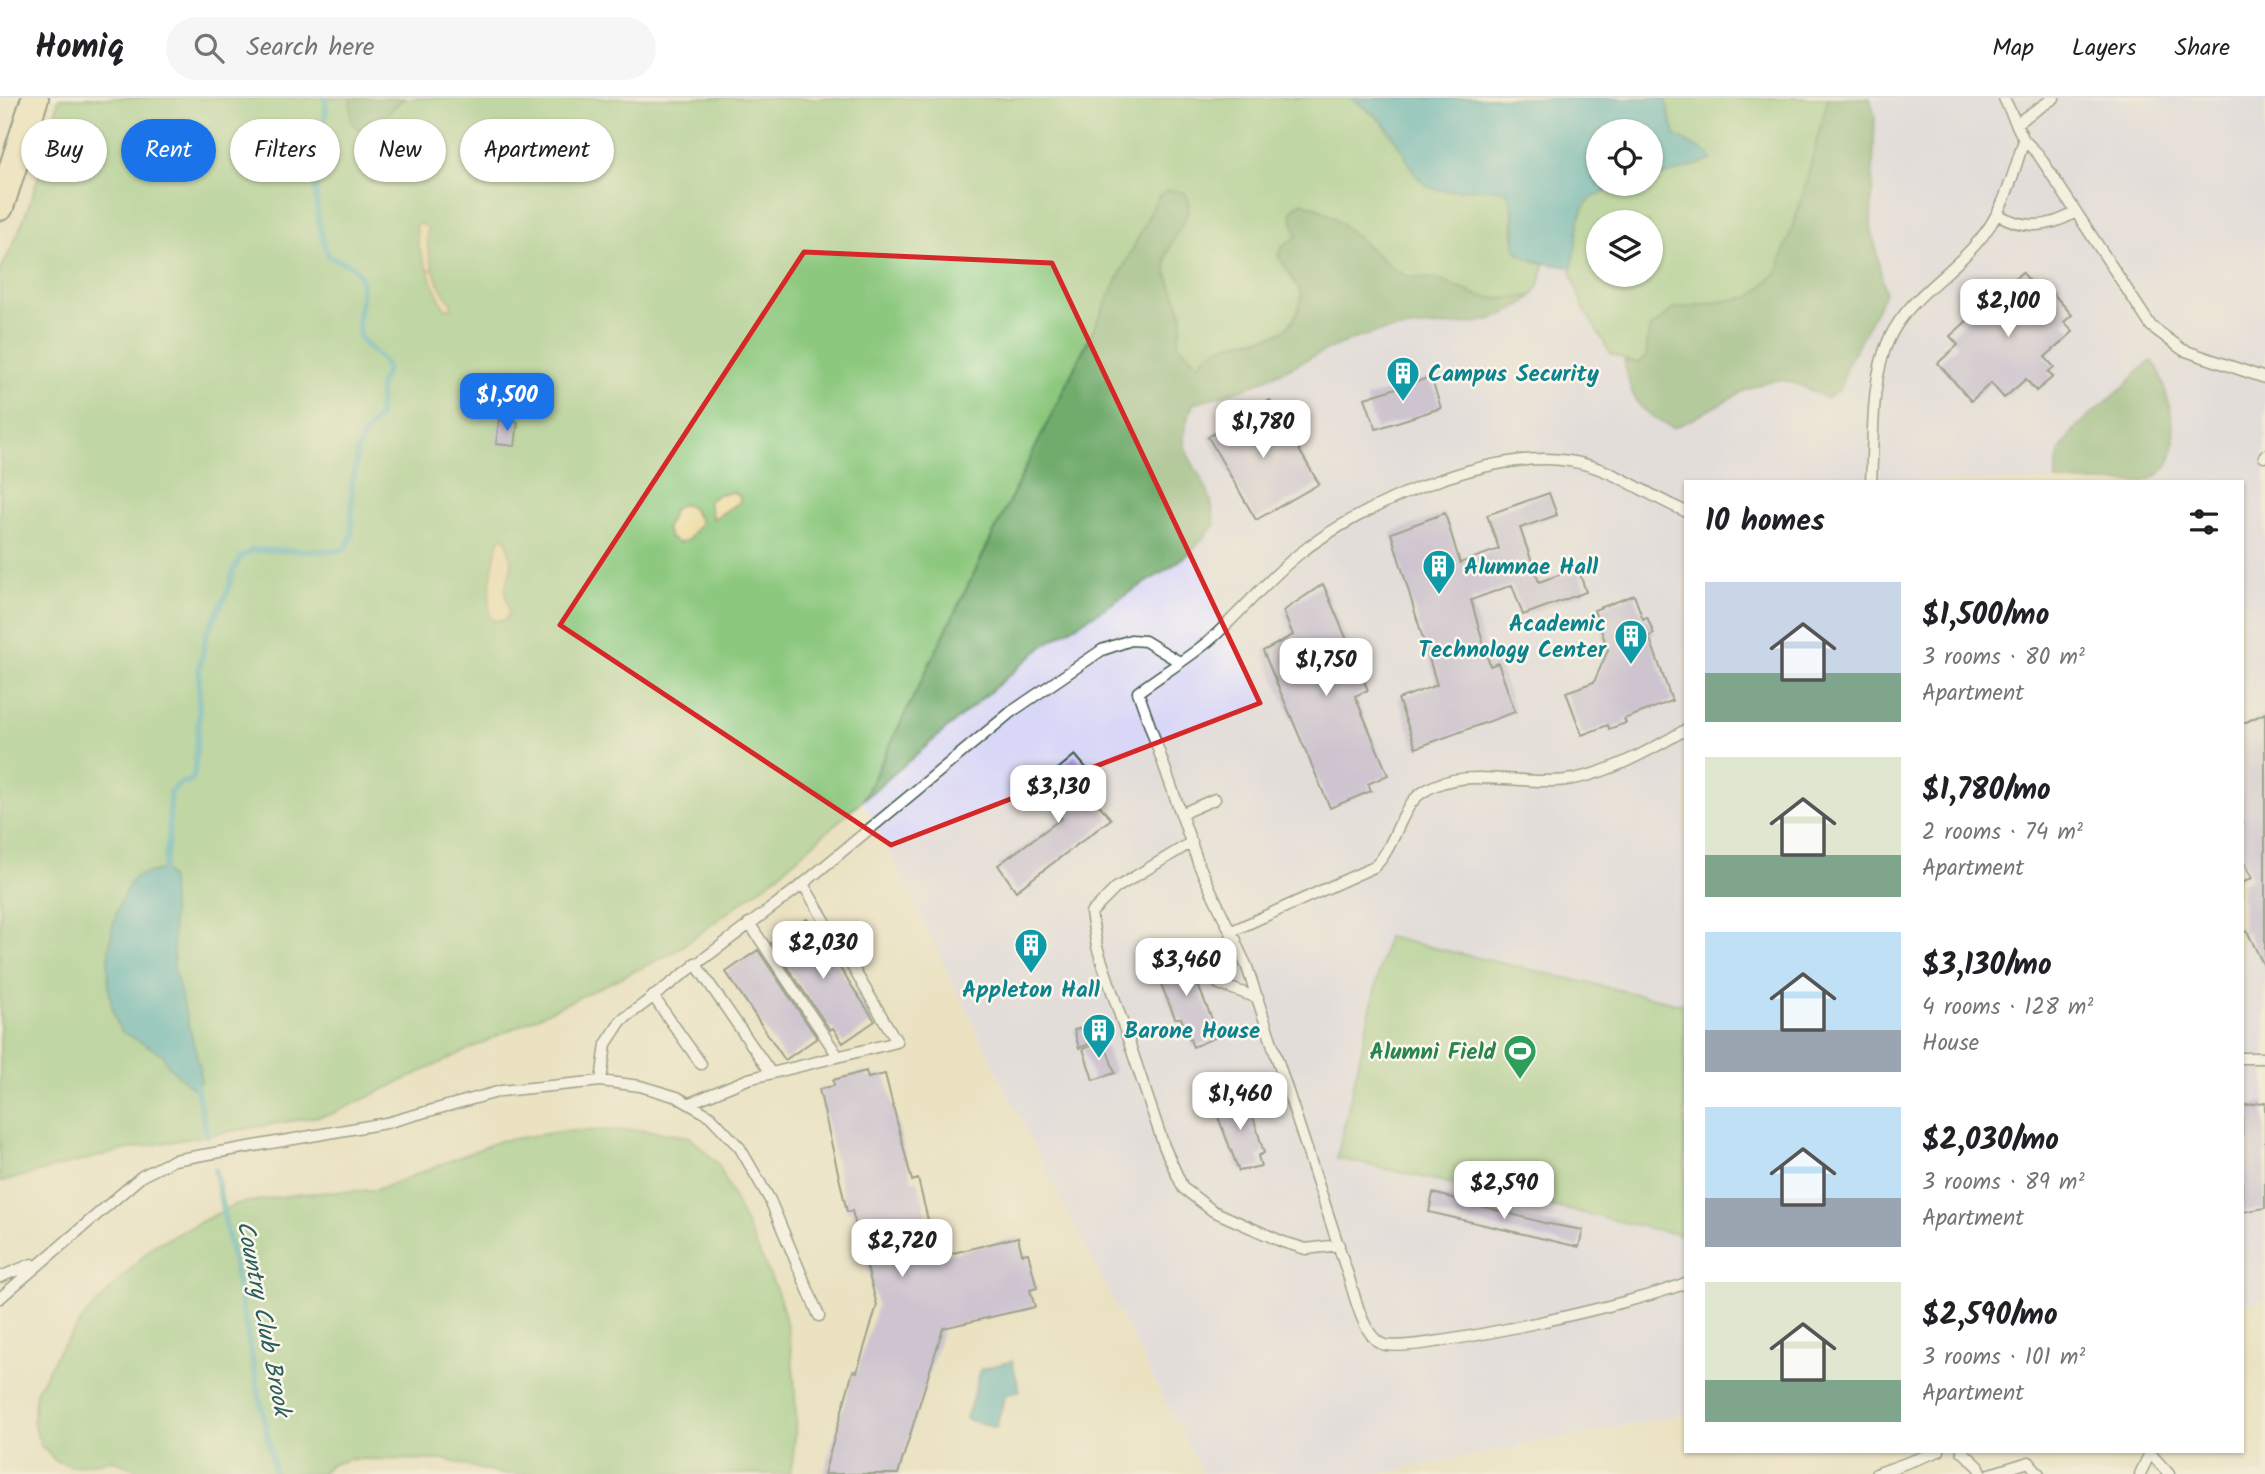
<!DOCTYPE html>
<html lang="en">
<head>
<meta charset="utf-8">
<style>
	body { margin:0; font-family:Kalam,sans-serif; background:#f6f6f6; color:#202124; height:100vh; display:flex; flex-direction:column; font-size:26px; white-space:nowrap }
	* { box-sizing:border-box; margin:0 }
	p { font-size:23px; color:#757577 }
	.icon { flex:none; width:38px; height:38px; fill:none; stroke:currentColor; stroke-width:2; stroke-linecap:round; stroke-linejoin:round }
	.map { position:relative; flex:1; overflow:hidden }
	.sheet { position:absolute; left:1684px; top:382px; width:560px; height:973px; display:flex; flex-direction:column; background:#fff; border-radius:0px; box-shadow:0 2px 5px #0004 }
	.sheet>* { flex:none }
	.hud { position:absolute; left:21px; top:21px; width:665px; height:63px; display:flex; gap:14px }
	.controls { position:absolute; left:1586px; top:21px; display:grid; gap:14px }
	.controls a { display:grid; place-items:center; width:77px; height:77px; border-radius:50%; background:#fff; box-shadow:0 2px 5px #0004; font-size:35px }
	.price { position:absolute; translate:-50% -60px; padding:0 16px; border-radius:14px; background:#fff; color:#222; font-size:23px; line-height:46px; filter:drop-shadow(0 2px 4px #0008) }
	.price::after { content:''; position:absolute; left:50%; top:42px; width:21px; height:16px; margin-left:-10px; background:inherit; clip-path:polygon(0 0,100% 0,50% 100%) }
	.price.active { background:#1a73e8; color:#fff }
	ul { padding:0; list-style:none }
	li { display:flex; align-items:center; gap:21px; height:175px; padding:0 21px }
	li span { display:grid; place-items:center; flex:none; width:196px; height:140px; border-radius:0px; color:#555 }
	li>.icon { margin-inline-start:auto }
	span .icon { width:84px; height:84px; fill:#fffc; stroke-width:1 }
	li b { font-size:30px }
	h2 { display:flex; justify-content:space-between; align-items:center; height:84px; padding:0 21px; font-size:30px }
	.pill { padding:0 24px; border-radius:32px; background:#fff; box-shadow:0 2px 5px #0004; font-size:24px; line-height:63px }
	.pill.active { background:#1a73e8; color:#fff }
	header { display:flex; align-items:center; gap:42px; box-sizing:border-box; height:98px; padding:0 35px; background:#fff; border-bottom:2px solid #e0e0e0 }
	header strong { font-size:33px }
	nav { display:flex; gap:38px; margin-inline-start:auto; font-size:24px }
	.search { width:490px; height:63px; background:#f6f6f6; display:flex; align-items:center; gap:18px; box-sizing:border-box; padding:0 24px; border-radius:38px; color:#757577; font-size:26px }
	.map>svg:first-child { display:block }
</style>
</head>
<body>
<header>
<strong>Homiq</strong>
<div class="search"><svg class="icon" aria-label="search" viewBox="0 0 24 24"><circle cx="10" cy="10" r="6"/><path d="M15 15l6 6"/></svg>Search here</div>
<nav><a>Map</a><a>Layers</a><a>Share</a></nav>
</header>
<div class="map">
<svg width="2265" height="1376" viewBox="0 0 2265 1376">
	<rect width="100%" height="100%" fill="#fbf7ec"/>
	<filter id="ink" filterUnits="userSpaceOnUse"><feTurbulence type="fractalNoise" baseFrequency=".0143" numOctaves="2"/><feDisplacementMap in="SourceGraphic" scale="14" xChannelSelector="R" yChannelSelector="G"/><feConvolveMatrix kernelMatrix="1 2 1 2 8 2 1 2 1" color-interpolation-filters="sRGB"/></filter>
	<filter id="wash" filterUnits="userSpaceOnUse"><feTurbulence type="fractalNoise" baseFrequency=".00686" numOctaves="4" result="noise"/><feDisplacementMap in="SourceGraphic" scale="28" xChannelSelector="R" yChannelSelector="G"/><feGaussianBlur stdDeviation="1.57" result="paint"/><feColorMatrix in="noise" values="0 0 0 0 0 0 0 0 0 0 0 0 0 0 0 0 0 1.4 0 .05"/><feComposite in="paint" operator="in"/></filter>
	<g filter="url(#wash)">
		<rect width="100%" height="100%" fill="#ebe2c2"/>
		<path fill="#d9d7f7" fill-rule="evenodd" d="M 1171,0 L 2265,0 L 2265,1201 L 2242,1206 L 2242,383 L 1685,383 L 1685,1316 L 1376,1376 L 1203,1376 L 1057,1095 L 863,702 L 1188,39 ZM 1598,33 L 1650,33 L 1650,86 L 1598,86 ZM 1598,124 L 1650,124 L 1650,177 L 1598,177 Z"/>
		<path fill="#8cc87e" stroke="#568259" stroke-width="2" fill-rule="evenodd" d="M 59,0 L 1351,0 L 1381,23 L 1404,55 L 1465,91 L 1489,88 L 1506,92 C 1524,127 1495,152 1544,166 L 1539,187 L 1532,198 L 1500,201 L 1479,198 L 1437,181 L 1409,179 L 1396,173 L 1332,118 L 1315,108 L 1293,123 L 1297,139 L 1278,157 L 1302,196 C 1293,251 1260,232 1220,250 C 1213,253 1205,261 1199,267 L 1177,246 L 1182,218 L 1166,173 L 1167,158 L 1172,145 L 1159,98 L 863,702 L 773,781 L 673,855 L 332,1016 L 128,1051 L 0,1084 L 0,173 C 27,123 48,55 59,0 Z
			M 1665,0 L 1828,0 L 1802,100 L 1777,175 L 1751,199 L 1673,211 L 1649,232 L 1646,259 L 1639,266 L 1611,256 L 1584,211 L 1571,174 L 1579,123 L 1588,100 L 1624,87 L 1650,86 L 1650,82 L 1712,62 L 1709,57 L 1675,37 ZM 1598,124 L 1650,124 L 1650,177 L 1598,177 Z
			M 1387,839 L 1685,907 L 1685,1138 L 1337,1060 Z
			M 643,1032 L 690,1039 L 718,1066 L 777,1193 C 795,1242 801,1325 790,1376 L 499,1376 L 447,1362 L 350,1361 L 330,1367 L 321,1376 L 145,1376 L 113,1362 L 72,1368 L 56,1363 L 41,1348 L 33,1323 L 36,1294 L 58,1254 L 87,1216 L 153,1148 L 236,1106 L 299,1096 L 374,1092 L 390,1087 L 499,1043 L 564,1033 Z"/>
		<path fill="#71ac6d" stroke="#487450" stroke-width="2" d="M 350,0 L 404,0 L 371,31 L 360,33 L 352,25 Z
			M 1828,0 L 1870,0 L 1875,19 L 1871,127 L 1885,195 L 1845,271 L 1841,291 L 1826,300 C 1813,293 1795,284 1781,282 C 1754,280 1702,320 1673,330 C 1635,311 1633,304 1624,263 L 1639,265 L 1646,259 L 1649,232 L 1673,211 L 1751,199 L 1777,175 L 1802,100 Z
			M 1168,92 L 1186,95 C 1197,121 1169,136 1166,161 C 1164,182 1180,199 1182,219 C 1183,228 1179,238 1177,246 L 1199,266 C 1228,224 1292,267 1302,196 L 1278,157 L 1282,149 L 1297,138 L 1291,116 L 1296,107 L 1303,104 L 1332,118 L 1396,173 L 1409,179 L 1437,181 L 1479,198 L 1500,201 L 1532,198 C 1487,240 1430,221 1374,235 C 1331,246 1295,269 1255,286 C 1236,294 1214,299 1194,305 C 1170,355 1195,357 1210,400 C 1213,409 1213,419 1215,427 L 1190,455 L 1168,471 L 1046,546 L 863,702 L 1158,99 Z
			M 2152,263 L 2158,270 C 2168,302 2193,366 2148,382 C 2136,387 2073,383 2056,383 C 2051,338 2095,315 2124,289 C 2133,280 2141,269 2152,263 Z"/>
		<path fill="#eeda9e" stroke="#868c69" stroke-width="2" d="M 420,125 L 428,130 C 424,148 437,192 452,205 L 450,211 L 444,210 L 428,174 L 431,172 L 427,170 L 418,146 L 416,128 Z
			M 734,394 L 740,399 L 740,404 L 713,421 L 708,403 L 719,396 Z
			M 681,406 L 691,409 L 701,424 L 688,442 L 679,445 L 670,440 L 666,431 L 674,411 Z
			M 502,439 L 507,442 L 512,468 L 505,492 L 509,513 L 506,522 L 495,523 L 491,520 C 485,511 494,446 502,439 Z"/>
		<path fill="#3cacb8" stroke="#2e7476" stroke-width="2" d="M 1351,0 L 1665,0 L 1675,37 L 1709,57 L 1712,62 L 1650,82 L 1650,33 L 1598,33 L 1598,86 L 1632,86 C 1568,99 1584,114 1572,169 C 1481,159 1533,144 1506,93 C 1483,86 1449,98 1430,89 C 1411,80 1404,51 1392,35 C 1381,20 1367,9 1351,0 Z
			M 164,771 L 171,781 L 174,871 L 200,970 L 201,983 L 192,990 L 169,969 L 162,956 L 121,933 C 99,893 106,812 136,778 Z
			M 1012,1263 L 1020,1293 L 1005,1297 L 996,1330 L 966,1321 L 981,1271 Z"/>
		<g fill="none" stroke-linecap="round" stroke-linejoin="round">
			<path stroke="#3cacb8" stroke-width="6" d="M 164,771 L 169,739 L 170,694 L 182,684 L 190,684 L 194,677 L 199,616 L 199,571 L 207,534 L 227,495 L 234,471 L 241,459 L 252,452 L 336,453 L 346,450 L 352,437 L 352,389 L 357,355 L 363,338 L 379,318 L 380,288 L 387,271 C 382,256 366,252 360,238 C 352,218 373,186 353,169 C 347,164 335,162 328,158 C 317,126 312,88 318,54 C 322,35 328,20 325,0
				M 196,987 L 207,1038
				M 215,1072 L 275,1376"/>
		</g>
		<g id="blocks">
			<path fill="#aba1e1" d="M 2022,174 L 2035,189 L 2042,183 L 2072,217 L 2064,224 L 2073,234 L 2045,259 L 2054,269 L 2048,274 L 2053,279 L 2036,293 L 2026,281 L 2004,300 L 1991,285 L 1971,303 L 1938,265 L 1958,247 L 1950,238 L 1978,213 L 1967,201 L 1986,185 L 1997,197 Z
				M 1431,279 L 1441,310 L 1376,331 L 1365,300 Z
				M 1270,302 L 1319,386 L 1256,422 L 1208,339 Z
				M 499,322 L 518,324 L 515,348 L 496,346 Z
				M 1549,395 L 1557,417 L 1520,430 L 1539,484 L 1578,470 L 1586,494 L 1523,517 L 1512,487 L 1471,502 L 1490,568 L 1498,565 L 1515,614 L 1416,650 L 1398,601 L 1437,587 L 1391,435 L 1445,415 L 1460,465 L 1499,451 L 1487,417 Z
				M 1323,486 L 1350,549 L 1355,547 L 1363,565 L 1357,568 L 1368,592 L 1355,598 L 1388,677 L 1368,686 L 1371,693 L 1330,710 L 1263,553 L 1293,537 L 1283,513 Z
				M 1634,497 L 1643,521 L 1647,519 L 1654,536 L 1649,538 L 1672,603 L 1624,621 L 1626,625 L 1609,631 L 1608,627 L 1582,637 L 1566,594 L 1594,584 L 1608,552 L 1594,512 Z
				M 2265,615 L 2265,870 L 2247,833 L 2242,836 L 2242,785 L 2252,780 L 2242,759 L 2242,626 Z
				M 1075,657 L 1088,672 L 1078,681 L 1111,721 L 1016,793 L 998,767 L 1062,720 L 1036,689 Z
				M 807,821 L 875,923 L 843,945 L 833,930 L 830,932 L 771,845 Z
				M 758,852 L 817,940 L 785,962 L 726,874 Z
				M 1184,853 L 1219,938 L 1193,949 L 1181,920 L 1175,920 L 1153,867 Z
				M 1089,928 L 1095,944 L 1079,950 L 1074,932 Z
				M 1104,944 L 1115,975 L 1093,982 L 1083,951 Z
				M 866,973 L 868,980 L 885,976 L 912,1083 L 918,1081 L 937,1159 L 1018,1139 L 1022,1156 L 1028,1155 L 1037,1190 L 1030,1192 L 1035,1209 L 943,1230 L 898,1376 L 824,1376 L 853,1273 L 857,1274 L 877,1207 L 852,1113 L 847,1114 L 819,991 L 834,988 L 833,982 Z
				M 1242,997 L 1248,1016 L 1252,1015 L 1264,1055 L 1258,1058 L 1261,1068 L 1239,1073 L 1213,1006 Z
				M 2265,1004 L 2265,1110 L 2242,1114 L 2242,1008 Z
				M 1433,1095 L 1544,1125 L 1583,1132 L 1579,1149 L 1429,1114 Z"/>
		</g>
	</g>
	<g filter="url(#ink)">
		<use href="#blocks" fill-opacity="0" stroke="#3e5649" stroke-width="2"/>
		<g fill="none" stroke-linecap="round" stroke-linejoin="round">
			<defs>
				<path id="lane" d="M 2004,0 L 2024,42 L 2038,56 L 2151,228 L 2183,252 L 2265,280
					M 2018,24 L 2054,0
					M 1997,116 C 2025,132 2049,130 2076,114
					M 2264,359 L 2265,357
					M 1871,383 C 1874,338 1870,283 1889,241 C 1908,200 1946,180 1975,147 C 2003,117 2012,80 2024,42
					M 1685,413 C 1646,397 1612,369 1569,363 C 1490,350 1361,407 1299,456 C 1267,482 1241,514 1211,541 C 1189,560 1162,576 1138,594 L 1199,767 L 1247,869 L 1349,1180 C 1355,1199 1363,1237 1382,1246 C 1408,1258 1653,1201 1685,1185
					M 1183,715 L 1215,701
					M 1192,744 L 1116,790 L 1091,815 L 1097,849 L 1164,1048 L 1183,1090 L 1213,1113 L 1283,1144 L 1306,1151 L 1339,1147
					M 803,786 L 1011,614 L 1102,552 L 1131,542 L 1145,543 L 1178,563
					M 749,825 L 838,958
					M 1232,833 L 1374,769 C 1396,749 1400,708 1423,694 C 1463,667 1521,688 1566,682 C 1606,677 1651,652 1685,632
					M 1236,842 L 1220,867 L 1219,886 L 1258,900
					M 695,865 L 771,975
					M 653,898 L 701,966
					M 2242,960 L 2265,960
					M 601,983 L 606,946 L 621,923 L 803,786 L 897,944 L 748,981 L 690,1005
					M 0,1179 L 32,1166
					M 0,1200 L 142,1078 L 174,1062 L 386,1025 L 501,993 L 601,983 L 640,988 L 677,999 L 710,1018 L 740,1050 L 770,1102 L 819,1218
					M 1962,1353 L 1979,1369 L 1982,1376
					M 1876,1376 L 1939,1353
					M 1990,1376 L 2029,1364 L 2039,1376
					M 2140,1376 L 2150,1355 L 2169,1376"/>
				<path id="secondary" d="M 0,109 L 35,0"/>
			</defs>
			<use href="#lane" stroke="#3e5649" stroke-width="13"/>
			<use href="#secondary" stroke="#3e5649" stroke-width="30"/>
			<use href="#lane" stroke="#fff" stroke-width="10"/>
			<use href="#secondary" stroke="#f7e8c3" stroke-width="26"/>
		</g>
	</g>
	<path d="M0 0H2265V1376H0ZM 804,154 L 1052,165 L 1260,605 L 891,747 L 560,527 Z" fill="#ebe2c2" fill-opacity=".55" fill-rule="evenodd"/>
	<path fill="none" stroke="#d62828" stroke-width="5" stroke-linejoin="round" d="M 804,154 L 1052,165 L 1260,605 L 891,747 L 560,527 Z"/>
	<defs>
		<symbol id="building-pin" viewBox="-11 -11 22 30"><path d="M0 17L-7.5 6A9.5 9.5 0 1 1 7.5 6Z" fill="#0f9aa8" stroke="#fbf7ec"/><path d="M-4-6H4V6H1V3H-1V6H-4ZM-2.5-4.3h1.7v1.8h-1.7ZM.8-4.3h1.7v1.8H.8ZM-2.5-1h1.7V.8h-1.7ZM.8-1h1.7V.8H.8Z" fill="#fff"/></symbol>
		<symbol id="stadium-pin" viewBox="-11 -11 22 30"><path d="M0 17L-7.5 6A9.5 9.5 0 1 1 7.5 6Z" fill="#2e9e5b" stroke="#fbf7ec"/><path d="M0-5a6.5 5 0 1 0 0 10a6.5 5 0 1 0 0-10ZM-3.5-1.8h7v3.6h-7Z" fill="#fff"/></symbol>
	</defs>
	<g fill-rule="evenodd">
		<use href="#building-pin" x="1384" y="256" width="38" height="52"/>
		<use href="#building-pin" x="1420" y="449" width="38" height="52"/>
		<use href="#building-pin" x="1612" y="519" width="38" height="52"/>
		<use href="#building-pin" x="1012" y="828" width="38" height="52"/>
		<use href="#building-pin" x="1080" y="913" width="38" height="52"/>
		<use href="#stadium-pin" x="1501" y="934" width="38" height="52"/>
	</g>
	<g text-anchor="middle" stroke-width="5" stroke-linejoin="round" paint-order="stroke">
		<g font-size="23" font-weight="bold" fill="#0d838f" stroke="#fbf7ec" text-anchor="start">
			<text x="1428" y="283">Campus Security</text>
			<text x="1464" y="476">Alumnae Hall</text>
			<text x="1606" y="533" text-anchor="end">Academic<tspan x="1606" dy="26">Technology Center</tspan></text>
			<text x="1031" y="899" text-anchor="middle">Appleton Hall</text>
			<text x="1124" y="940">Barone House</text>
		</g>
		<g font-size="23" font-weight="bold" fill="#27864d" stroke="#fbf7ec" text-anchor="end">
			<text x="1496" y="961">Alumni Field</text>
		</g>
		<g font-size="24" font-style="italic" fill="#285e5c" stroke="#fbf7ec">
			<text transform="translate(264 1220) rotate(79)" y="8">Country Club Brook</text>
		</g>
	</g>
</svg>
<div class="controls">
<a><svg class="icon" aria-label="locate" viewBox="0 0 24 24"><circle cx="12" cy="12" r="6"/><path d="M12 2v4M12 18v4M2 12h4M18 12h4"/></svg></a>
<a><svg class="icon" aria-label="layers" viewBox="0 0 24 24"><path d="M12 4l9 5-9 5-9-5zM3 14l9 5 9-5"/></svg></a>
</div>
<b class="price" style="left:2008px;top:241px">$2,100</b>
<b class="price active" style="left:507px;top:335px">$1,500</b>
<b class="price" style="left:1263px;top:362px">$1,780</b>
<b class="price" style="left:1326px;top:600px">$1,750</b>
<b class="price" style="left:1058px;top:727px">$3,130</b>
<b class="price" style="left:823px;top:883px">$2,030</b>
<b class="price" style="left:1186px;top:900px">$3,460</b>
<b class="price" style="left:1240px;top:1034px">$1,460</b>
<b class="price" style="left:1504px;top:1123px">$2,590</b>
<b class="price" style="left:902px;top:1181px">$2,720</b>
<div class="hud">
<a class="pill">Buy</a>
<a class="pill active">Rent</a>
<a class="pill">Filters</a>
<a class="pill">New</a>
<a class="pill">Apartment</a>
</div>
<section class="sheet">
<h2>10 homes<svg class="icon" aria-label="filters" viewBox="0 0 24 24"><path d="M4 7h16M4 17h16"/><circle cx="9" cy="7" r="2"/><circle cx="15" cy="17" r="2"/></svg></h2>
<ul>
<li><span style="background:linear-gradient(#c9d6e8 65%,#7fa58c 0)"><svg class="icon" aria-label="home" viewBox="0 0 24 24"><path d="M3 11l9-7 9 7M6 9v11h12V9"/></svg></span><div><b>$1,500/mo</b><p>3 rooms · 80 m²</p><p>Apartment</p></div></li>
<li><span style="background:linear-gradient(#dfe7d0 70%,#7fa58c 0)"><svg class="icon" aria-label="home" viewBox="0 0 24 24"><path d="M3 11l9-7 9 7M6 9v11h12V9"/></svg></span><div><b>$1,780/mo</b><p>2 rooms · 74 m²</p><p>Apartment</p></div></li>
<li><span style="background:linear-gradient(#bfe0f5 70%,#9aa5b1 0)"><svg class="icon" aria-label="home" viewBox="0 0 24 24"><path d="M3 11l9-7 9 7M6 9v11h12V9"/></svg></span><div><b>$3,130/mo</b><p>4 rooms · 128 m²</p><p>House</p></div></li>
<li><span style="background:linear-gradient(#bfe0f5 65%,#9aa5b1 0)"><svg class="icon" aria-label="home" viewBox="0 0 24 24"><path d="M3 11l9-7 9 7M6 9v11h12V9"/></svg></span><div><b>$2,030/mo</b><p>3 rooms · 89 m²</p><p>Apartment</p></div></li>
<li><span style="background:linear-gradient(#dfe7d0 70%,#7fa58c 0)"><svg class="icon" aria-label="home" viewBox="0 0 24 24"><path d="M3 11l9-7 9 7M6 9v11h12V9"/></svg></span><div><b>$2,590/mo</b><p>3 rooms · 101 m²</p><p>Apartment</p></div></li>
</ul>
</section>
</div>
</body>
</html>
